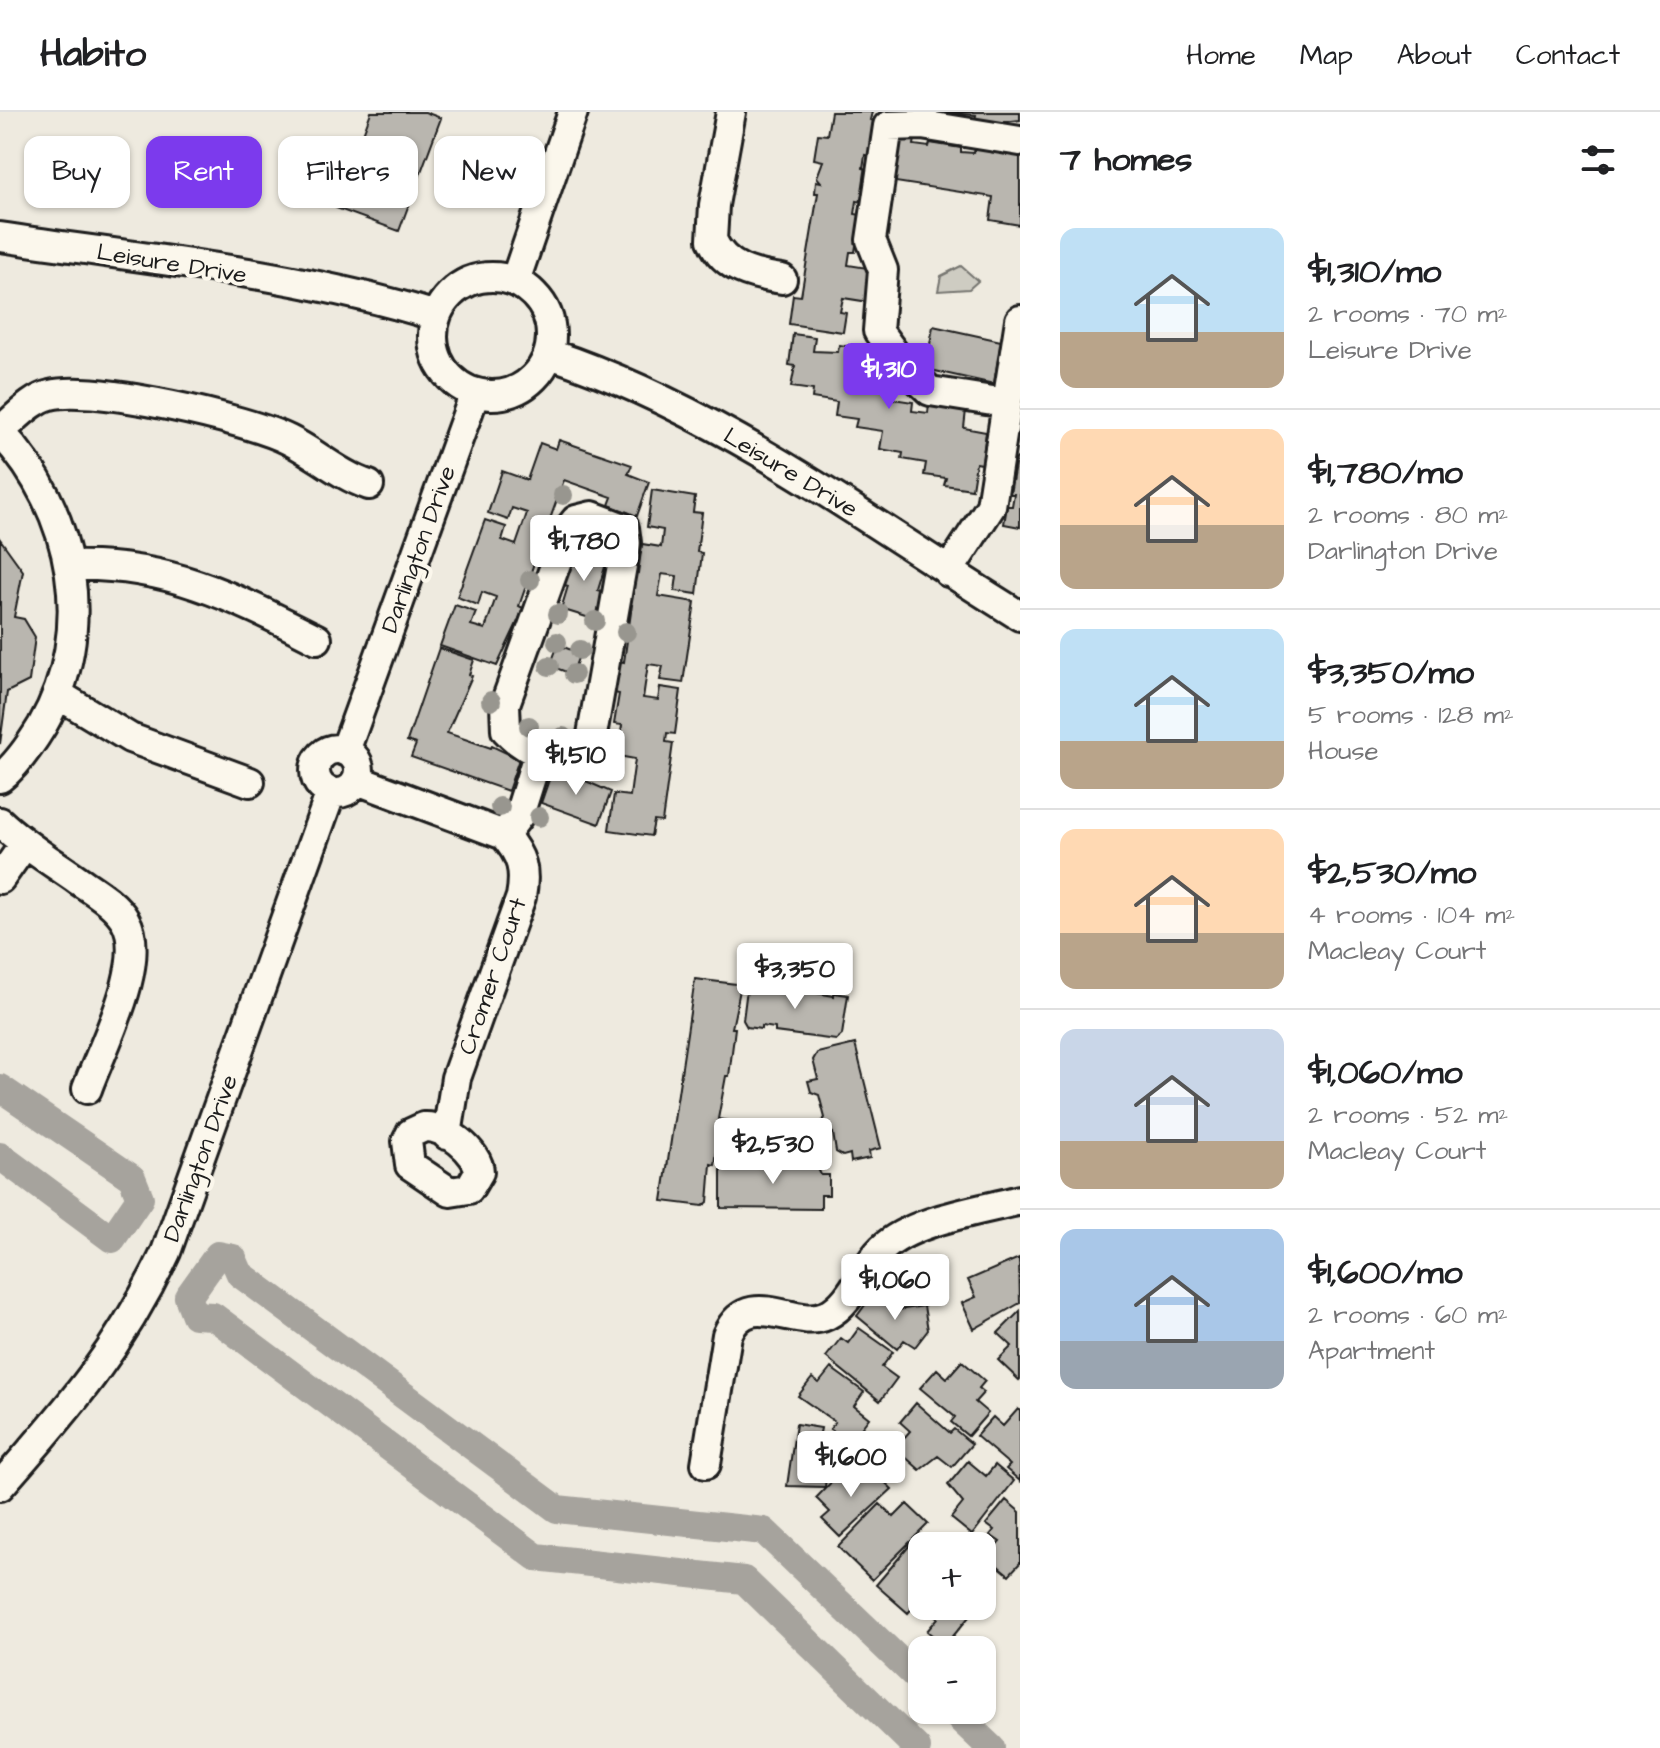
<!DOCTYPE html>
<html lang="en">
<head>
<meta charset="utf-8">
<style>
	body { margin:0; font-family:"Architects Daughter",sans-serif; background:#f2f2f2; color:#202124; height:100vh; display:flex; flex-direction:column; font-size:30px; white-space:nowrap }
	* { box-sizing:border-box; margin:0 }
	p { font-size:26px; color:#757577 }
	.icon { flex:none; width:44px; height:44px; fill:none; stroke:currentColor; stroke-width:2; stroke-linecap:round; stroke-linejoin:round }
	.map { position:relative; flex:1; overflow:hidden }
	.drawer { display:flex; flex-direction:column; background:#fff; width:640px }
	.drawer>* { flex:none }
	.hud { position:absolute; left:24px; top:24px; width:760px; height:72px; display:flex; gap:16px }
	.fabs { position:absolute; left:908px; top:1420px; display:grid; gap:16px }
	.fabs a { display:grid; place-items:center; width:88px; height:88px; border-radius:16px; background:#fff; box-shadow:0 2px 6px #0004; font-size:40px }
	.price { position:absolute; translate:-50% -68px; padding:0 18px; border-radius:8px; background:#fff; color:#222; font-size:26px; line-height:52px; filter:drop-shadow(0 2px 4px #0008) }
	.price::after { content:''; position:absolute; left:50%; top:48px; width:24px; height:18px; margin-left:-12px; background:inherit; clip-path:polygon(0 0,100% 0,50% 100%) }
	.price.selected { background:#7c3aed; color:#fff }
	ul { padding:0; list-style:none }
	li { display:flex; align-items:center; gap:24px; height:200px; padding:0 40px }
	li+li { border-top:2px solid #e0e0e0 }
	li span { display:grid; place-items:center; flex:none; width:224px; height:160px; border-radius:16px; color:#555 }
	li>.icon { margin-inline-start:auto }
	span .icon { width:96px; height:96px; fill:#fffc; stroke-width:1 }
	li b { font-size:34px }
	h2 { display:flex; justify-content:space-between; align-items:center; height:96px; padding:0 40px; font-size:34px }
	.tag { padding:0 28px; border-radius:16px; background:#fff; box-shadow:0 2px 6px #0004; font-size:28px; line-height:72px }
	.tag.selected { background:#7c3aed; color:#fff }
	header { display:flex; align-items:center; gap:48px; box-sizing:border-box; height:112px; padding:0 40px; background:#fff; border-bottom:2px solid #e0e0e0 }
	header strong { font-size:38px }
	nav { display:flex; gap:44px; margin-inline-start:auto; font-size:28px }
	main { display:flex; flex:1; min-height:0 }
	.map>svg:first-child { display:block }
</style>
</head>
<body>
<header>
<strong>Habito</strong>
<nav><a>Home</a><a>Map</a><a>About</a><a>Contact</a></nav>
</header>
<main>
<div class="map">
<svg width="1020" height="1636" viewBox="0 0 1020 1636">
	<rect width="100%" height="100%" fill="#eeeadf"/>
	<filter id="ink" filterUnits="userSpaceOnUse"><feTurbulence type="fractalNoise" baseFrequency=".0125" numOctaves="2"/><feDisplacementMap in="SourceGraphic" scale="16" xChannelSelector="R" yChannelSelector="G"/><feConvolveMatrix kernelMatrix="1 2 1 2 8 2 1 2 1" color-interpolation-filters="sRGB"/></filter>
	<g filter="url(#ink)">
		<path fill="#ceccc2" stroke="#75746f" stroke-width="2" d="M 961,154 L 978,169 L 969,177 L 938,179 L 941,164 Z"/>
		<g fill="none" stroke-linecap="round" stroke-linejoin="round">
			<path stroke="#a6a39d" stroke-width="28" d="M 0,976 L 132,1066 L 140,1086 L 112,1127 L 0,1044
				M 951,1598 L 991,1636
				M 917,1636 L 744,1468 L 536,1445 L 213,1204 L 195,1203 L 188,1185 L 218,1143 L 233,1146 L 240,1162 L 557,1397 L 764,1419 L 922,1570"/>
		</g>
		<path fill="#b9b6af" stroke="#1c1c1c" stroke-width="2" d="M 371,0 L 425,0 L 441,6 L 399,119 L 336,96 Z
			M 831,0 L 872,0 L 870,8 L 877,9 L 871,44 L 865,43 L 863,56 L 867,57 L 862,90 L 857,89 L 855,102 L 861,103 L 855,140 L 850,140 L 848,153 L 874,157 L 869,190 L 843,186 L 840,200 L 846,201 L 843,220 L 789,212 L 793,183 L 801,184 L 818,81 L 815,81 L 816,69 L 821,70 L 817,65 L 823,49 L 814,47 L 818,22 L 827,23 Z
			M 929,0 L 1020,0 L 1020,8 L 995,11 L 975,8 L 976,3 Z
			M 896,25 L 915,27 L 914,33 L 929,35 L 930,31 L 961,36 L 961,40 L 974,41 L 975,36 L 1020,43 L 1020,113 L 990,108 L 993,85 L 889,69 Z
			M 933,214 L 1001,229 L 994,272 L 926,257 Z
			M 793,222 L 815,225 L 813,239 L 838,240 L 839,233 L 877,239 L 874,257 L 897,260 L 893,287 L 913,290 L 912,299 L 928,301 L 929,292 L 966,298 L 964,316 L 986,320 L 982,352 L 976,351 L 972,377 L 944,373 L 946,366 L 924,363 L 926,351 L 902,347 L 903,341 L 880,337 L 883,319 L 855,315 L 857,307 L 835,304 L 837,290 L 812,286 L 813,278 L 791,275 L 795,254 L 789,253 Z
			M 559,328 L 632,353 L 628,362 L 649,370 L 637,404 L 609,393 L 612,385 L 564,368 L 549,410 L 553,412 L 548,427 L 542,442 L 538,440 L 519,494 L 523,496 L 519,507 L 497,554 L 440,534 L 455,493 L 476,500 L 471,513 L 485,517 L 496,485 L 482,480 L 478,493 L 457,485 L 485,408 L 506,415 L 502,428 L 516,433 L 527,401 L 512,396 L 508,408 L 488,401 L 502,359 L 527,368 L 540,331 L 556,337 Z
			M 1020,344 L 1020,415 L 1004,412 L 1007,394 L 1012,394 L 1014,382 L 1010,382 L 1016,347 Z
			M 652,378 L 695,385 L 693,400 L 702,401 L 697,440 L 702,441 L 697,482 L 675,479 L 677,464 L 662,462 L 658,484 L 695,490 L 683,571 L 660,568 L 663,554 L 648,552 L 643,586 L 658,588 L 660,575 L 681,578 L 675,622 L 667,621 L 666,630 L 673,631 L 662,710 L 654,709 L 651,724 L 609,718 L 614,682 L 630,684 L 635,647 L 618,644 L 622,613 L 614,612 L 619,582 L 614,581 L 619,549 L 624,550 L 632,493 L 628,492 L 632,460 L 638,461 L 642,432 L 661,435 L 663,418 L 647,415 Z
			M 0,427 L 23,459 L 14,505 L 24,507 L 35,525 L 29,569 L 7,580 L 0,632 Z
			M 574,434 L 608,445 L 598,478 L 606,480 L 596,508 L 561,497 L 568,474 L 561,472 Z
			M 558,533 L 580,541 L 572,562 L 550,554 Z
			M 439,536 L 474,548 L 469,563 L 472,564 L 447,621 L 491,636 L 492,634 L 519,647 L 508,679 L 411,645 L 416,632 L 407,629 Z
			M 552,659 L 569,665 L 570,662 L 611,680 L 599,712 L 541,691 Z
			M 695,867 L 736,872 L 740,878 L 732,916 L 735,916 L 729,964 L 726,964 L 718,1007 L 729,1009 L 727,1019 L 719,1026 L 715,1053 L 711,1052 L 708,1090 L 703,1094 L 662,1089 Z
			M 748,869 L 834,884 L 834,881 L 848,883 L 842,923 L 836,928 L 775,920 L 775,916 L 761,914 L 761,917 L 747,915 L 743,908 Z
			M 855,932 L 881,1036 L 869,1039 L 870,1046 L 851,1050 L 850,1042 L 843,1044 L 836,1040 L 833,1021 L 823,1024 L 820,1011 L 825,1006 L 819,983 L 811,980 L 808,969 L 818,967 L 813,948 L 817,941 Z
			M 726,1050 L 816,1052 L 821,1063 L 829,1063 L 829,1083 L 821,1083 L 821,1097 L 721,1096 L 721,1057 Z
			M 1019,1146 L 1020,1191 L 974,1217 L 962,1191 L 976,1185 L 968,1168 Z
			M 871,1185 L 898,1198 L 924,1194 L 928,1218 L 915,1235 L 904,1228 L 897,1237 L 857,1204 Z
			M 1020,1199 L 1020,1267 L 1019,1268 L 998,1248 L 1012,1234 L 998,1221 Z
			M 859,1216 L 893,1240 L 882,1255 L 897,1266 L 880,1289 L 826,1245 L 841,1226 L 848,1231 Z
			M 962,1249 L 985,1269 L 979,1276 L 984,1280 L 975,1290 L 988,1301 L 968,1324 L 951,1310 L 955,1305 L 920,1276 L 937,1257 L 947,1266 Z
			M 831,1256 L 864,1280 L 854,1294 L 869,1306 L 850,1331 L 830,1317 L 835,1310 L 798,1284 L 812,1266 L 819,1271 Z
			M 916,1291 L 950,1321 L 954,1317 L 972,1332 L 952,1355 L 938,1344 L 920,1358 L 895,1336 L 910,1319 L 900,1310 Z
			M 1018,1297 L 1020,1299 L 1020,1369 L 1006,1357 L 1010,1353 L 976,1324 L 993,1305 L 1003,1314 Z
			M 796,1312 L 821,1316 L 819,1326 L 845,1330 L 841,1358 L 827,1356 L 825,1375 L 787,1374 Z
			M 968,1349 L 986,1364 L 995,1353 L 1014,1369 L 972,1423 L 951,1406 L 963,1391 L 948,1373 Z
			M 845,1356 L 859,1370 L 871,1357 L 892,1377 L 840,1425 L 822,1407 L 830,1400 L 816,1386 Z
			M 1006,1388 L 1020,1400 L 1020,1451 L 1009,1463 L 987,1445 L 1000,1430 L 990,1423 L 994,1418 L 986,1412 Z
			M 880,1392 L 894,1405 L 907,1392 L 928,1412 L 872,1468 L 838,1435 Z
			M 910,1433 L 922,1443 L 922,1485 L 908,1501 L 876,1473 Z
			M 923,1494 L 978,1494 L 945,1534 L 927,1519 L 938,1506 Z"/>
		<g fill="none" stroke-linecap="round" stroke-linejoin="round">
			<defs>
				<path id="minor" d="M 731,0 L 714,93 L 712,128 C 725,157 754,163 782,167
					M 0,125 C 145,147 295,160 436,204
					M433 224a59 59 0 1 1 118 0a59 59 0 1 1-118 0Z
					M 515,169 L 573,0
					M 550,242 C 722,299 867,410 1020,504
					M 1005,291 L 930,279 L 902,252 L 878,219 L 883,158 L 871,128 L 888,14 L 922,13 L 1020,29
					M 0,319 C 14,308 32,287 50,283 C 93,272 248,307 289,328 C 317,342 339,363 369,373
					M 0,320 C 75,398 97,519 42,614 C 31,632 17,653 0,666
					M 592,404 L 624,416 L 626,431 L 590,634 C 563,658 527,640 506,618 L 505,592 L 568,418 L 576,408 Z
					M 70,454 C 167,451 232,484 317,527
					M 948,460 L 991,394 L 1020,208
					M 59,583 L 130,626 L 250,670
					M315 659a22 22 0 1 1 44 0a22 22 0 1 1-44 0Z
					M 345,639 L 475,281
					M 357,668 L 504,723 C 522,744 526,758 521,785 L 456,966 L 447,1023
					M 0,710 C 24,733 51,749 78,768 C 94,779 115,791 125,808 C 149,849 102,935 87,977
					M 504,723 L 519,703 L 538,643
					M 0,767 L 24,733
					M 424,1015 C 444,1013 479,1040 479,1060 L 469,1077 L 450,1080 L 410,1053 L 407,1029 L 411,1021 Z
					M 706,1352 L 727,1223 C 749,1173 795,1219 827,1203 C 853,1190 862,1156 882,1137 C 912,1108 979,1099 1020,1088
					M 0,1374 C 70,1295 120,1237 166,1140 L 331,680"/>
			</defs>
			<use href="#minor" stroke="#1c1c1c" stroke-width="34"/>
			<use href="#minor" stroke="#fbf7ec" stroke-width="28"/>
		</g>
		<g fill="#98968f">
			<circle cx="563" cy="383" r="10"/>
			<circle cx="530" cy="468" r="10"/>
			<circle cx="558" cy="502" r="10"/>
			<circle cx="595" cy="509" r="10"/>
			<circle cx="626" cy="520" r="10"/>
			<circle cx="557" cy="530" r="10"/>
			<circle cx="580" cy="538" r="10"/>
			<circle cx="549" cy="554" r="10"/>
			<circle cx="574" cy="562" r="10"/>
			<circle cx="491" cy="589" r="10"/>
			<circle cx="529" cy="614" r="10"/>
			<circle cx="563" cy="625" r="10"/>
			<circle cx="500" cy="695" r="10"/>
			<circle cx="539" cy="705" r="10"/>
		</g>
	</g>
	<g text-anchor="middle" stroke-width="8" stroke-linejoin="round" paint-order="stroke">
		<g font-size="24" fill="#1c1c1c" stroke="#fbf7ec">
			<text transform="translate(172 151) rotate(9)" y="8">Leisure Drive</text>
			<text transform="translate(791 360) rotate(31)" y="8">Leisure Drive</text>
			<text transform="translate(418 437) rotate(-70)" y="8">Darlington Drive</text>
			<text transform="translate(492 864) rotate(-71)" y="8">Cromer Court</text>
			<text transform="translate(200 1046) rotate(-70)" y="8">Darlington Drive</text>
		</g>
	</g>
</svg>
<div class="fabs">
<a>+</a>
<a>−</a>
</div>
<b class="price selected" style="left:889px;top:299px">$1,310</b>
<b class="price" style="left:584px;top:471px">$1,780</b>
<b class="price" style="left:576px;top:685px">$1,510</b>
<b class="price" style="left:795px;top:899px">$3,350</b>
<b class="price" style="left:773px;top:1074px">$2,530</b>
<b class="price" style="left:895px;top:1210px">$1,060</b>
<b class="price" style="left:851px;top:1387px">$1,600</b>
<div class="hud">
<a class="tag">Buy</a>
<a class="tag selected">Rent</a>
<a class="tag">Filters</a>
<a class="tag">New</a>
</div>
</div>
<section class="drawer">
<h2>7 homes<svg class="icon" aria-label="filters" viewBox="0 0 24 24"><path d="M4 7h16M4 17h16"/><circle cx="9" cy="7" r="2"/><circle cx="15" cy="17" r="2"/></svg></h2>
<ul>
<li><span style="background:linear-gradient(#bfe0f5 65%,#b9a48a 0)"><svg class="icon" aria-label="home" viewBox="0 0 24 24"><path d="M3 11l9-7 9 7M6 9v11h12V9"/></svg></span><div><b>$1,310/mo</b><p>2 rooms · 70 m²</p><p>Leisure Drive</p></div></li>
<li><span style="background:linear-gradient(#ffd9b3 60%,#b9a48a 0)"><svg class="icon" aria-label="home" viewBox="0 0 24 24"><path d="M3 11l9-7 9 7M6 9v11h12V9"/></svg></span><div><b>$1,780/mo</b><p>2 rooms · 80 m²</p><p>Darlington Drive</p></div></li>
<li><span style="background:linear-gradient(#bfe0f5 70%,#b9a48a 0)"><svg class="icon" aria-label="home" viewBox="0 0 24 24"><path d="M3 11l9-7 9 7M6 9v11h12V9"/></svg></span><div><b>$3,350/mo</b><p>5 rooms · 128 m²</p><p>House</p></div></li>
<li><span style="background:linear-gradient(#ffd9b3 65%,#b9a48a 0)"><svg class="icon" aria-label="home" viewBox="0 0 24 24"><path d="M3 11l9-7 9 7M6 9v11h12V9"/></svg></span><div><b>$2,530/mo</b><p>4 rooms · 104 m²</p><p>Macleay Court</p></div></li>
<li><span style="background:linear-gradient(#c9d6e8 70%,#b9a48a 0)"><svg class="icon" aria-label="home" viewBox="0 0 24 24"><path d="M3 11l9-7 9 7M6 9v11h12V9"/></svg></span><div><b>$1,060/mo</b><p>2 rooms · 52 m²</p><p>Macleay Court</p></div></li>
<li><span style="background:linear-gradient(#a9c7e8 70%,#9aa5b1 0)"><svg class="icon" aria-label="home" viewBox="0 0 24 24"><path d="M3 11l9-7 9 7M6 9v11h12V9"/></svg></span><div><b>$1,600/mo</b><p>2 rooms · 60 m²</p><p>Apartment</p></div></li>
</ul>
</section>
</main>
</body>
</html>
